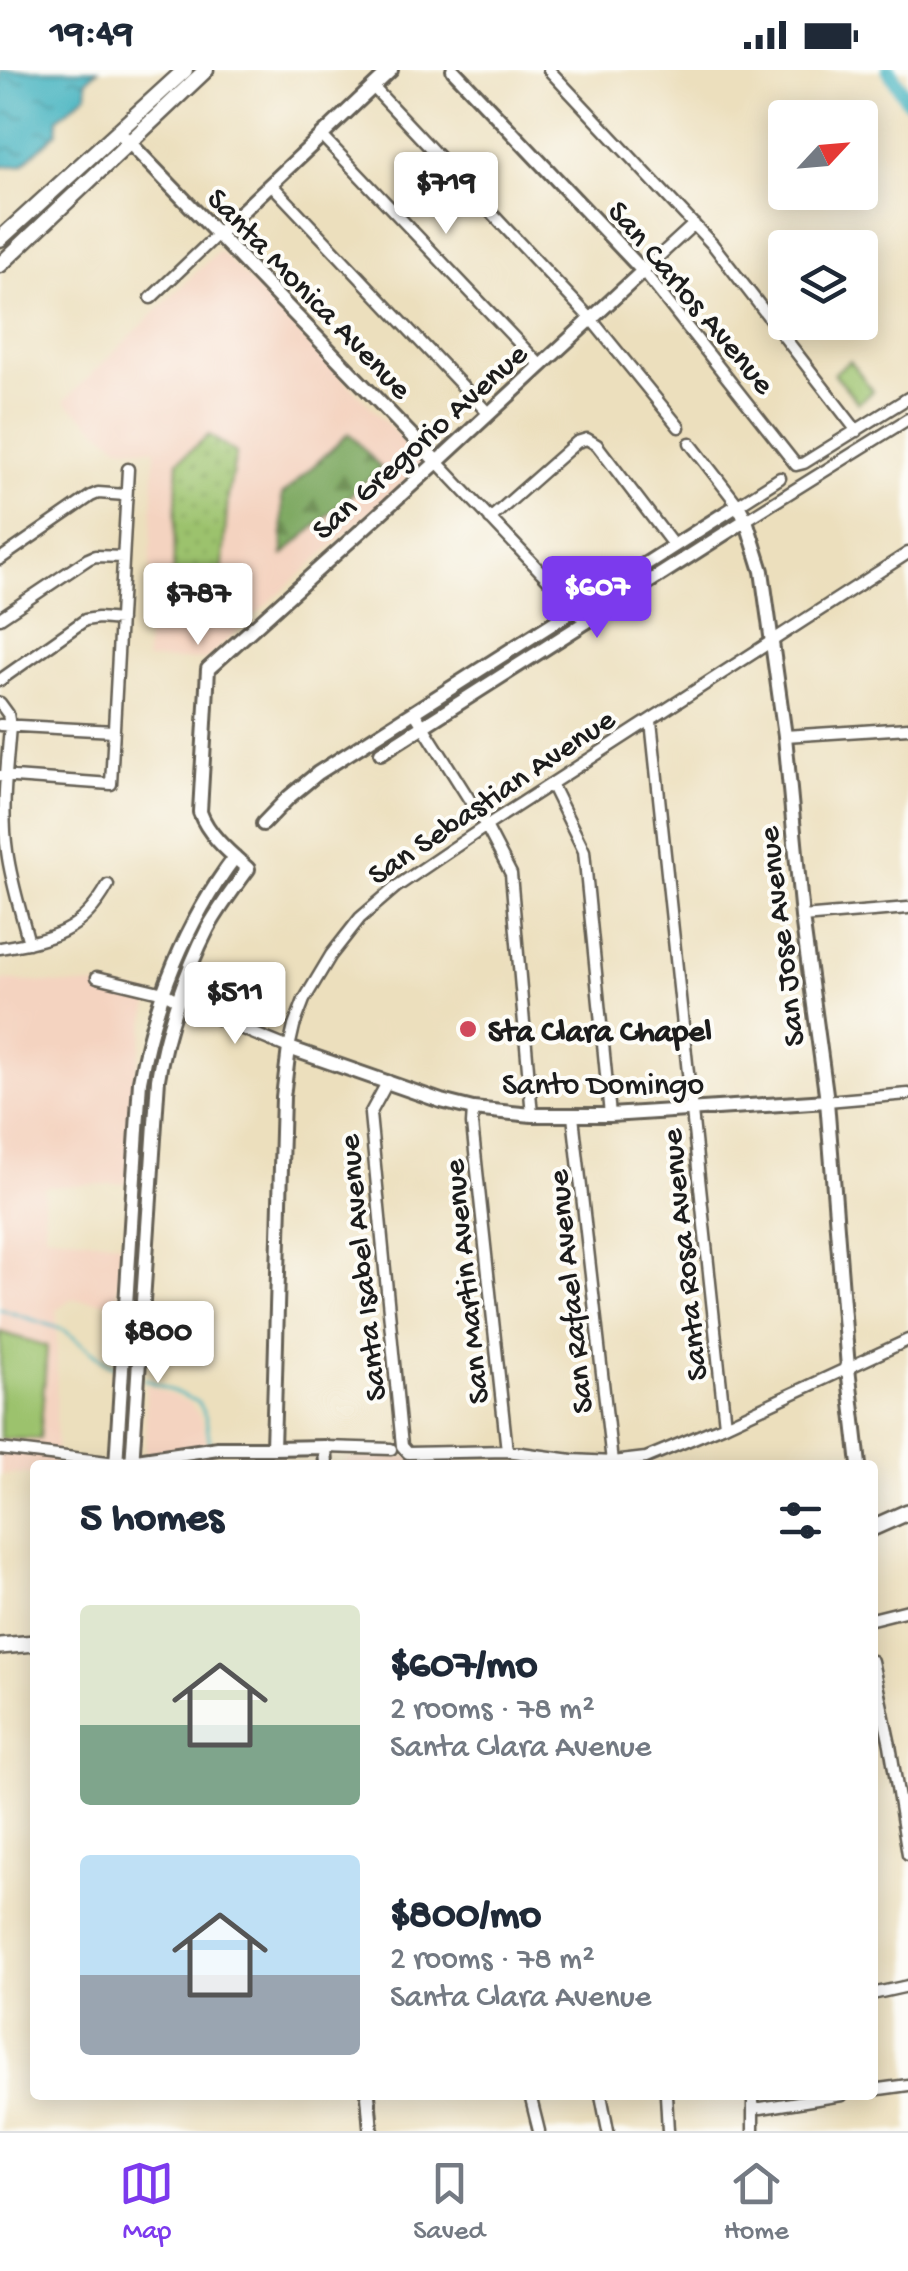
<!DOCTYPE html>
<html lang="en">
<head>
<meta charset="utf-8">
<style>
	body { margin:0; font-family:"Gochi Hand",sans-serif; background:#f2f2f3; color:#1f2937; height:100vh; display:flex; flex-direction:column; font-size:38px; white-space:nowrap }
	* { box-sizing:border-box; margin:0 }
	p { font-size:32px; color:#747a83 }
	.icon { flex:none; width:55px; height:55px; fill:none; stroke:currentColor; stroke-width:2; stroke-linecap:round; stroke-linejoin:round }
	.map { position:relative; flex:1; overflow:hidden }
	.panel { position:absolute; left:30px; top:1390px; width:848px; height:640px; display:flex; flex-direction:column; background:#fff; border-radius:10px; box-shadow:0 5px 25px #0003 }
	.panel>* { flex:none }
	.needle { width:65px; rotate:64deg }
	.controls { position:absolute; left:768px; top:30px; display:grid; gap:20px }
	.controls a { display:grid; place-items:center; width:110px; height:110px; border-radius:10px; background:#fff; box-shadow:0 5px 25px #0003; font-size:50px }
	.price { position:absolute; translate:-50% -85px; padding:0 22px; border-radius:10px; background:#fff; color:#222; font-size:32px; line-height:65px; filter:drop-shadow(0 2px 5px #0008) }
	.price::after { content:''; position:absolute; left:50%; top:60px; width:30px; height:22px; margin-left:-15px; background:inherit; clip-path:polygon(0 0,100% 0,50% 100%) }
	.price.on { background:#7c3aed; color:#fff }
	ul { padding:0; list-style:none }
	li { display:flex; align-items:center; gap:30px; height:250px; padding:0 50px }
	li span { display:grid; place-items:center; flex:none; width:280px; height:200px; border-radius:10px; color:#555 }
	li>.icon { margin-inline-start:auto }
	span .icon { width:120px; height:120px; fill:#fffc; stroke-width:1 }
	li b { font-size:42px }
	h2 { display:flex; justify-content:space-between; align-items:center; height:120px; padding:0 50px; font-size:42px }
	.status { display:flex; justify-content:space-between; align-items:center; height:70px; padding:0 50px; background:#fff; direction:ltr }
	.status svg { height:28px; fill:currentColor }
	.tabs { display:flex; justify-content:space-around; align-items:center; height:140px; border-top:2px solid #e0e1e3; background:#fff; font-size:28px; color:#747a83 }
	.tabs a { display:grid; justify-items:center; gap:5px }
	.tabs .on { color:#7c3aed }
	.map>svg:first-child { display:block }
</style>
</head>
<body>
<div class="status"><b>19:49</b><svg viewBox="0 0 49 12"><path d="M0 12V9h3v3zM5 12V6h3v6zM10 12V3h3v9zM15 12V0h3v12zM26 1h20v11H26zM47 4h2v5h-2z"/></svg></div>
<div class="map">
<svg width="908" height="2061" viewBox="0 0 908 2061">
	<defs>
		<pattern id="grass-dots" width="8" height="8" patternUnits="userSpaceOnUse" patternTransform="scale(2.5)"><rect width="8" height="8" fill="#9cc26d"/><path d="M2 2h.1M6 6h.1" fill="none" stroke="#86a65e" stroke-width="1.8" stroke-linecap="round"/></pattern>
		<pattern id="forest-firs" width="22" height="20" patternUnits="userSpaceOnUse" patternTransform="scale(2.5)"><rect width="22" height="20" fill="#7da860"/><path d="M5 1l3.5 6h-7zM16 11l3.5 6h-7z" fill="#66884e"/></pattern>
		<pattern id="water-ripples" width="26" height="14" patternUnits="userSpaceOnUse" patternTransform="scale(2.5)"><rect width="26" height="14" fill="#45b3c0"/><path d="M2 4q2-2 4 0t4 0M15 11q2-2 4 0t4 0" fill="none" stroke="#39919b"/></pattern>
	</defs>
	<rect width="100%" height="100%" fill="#fdfcf7"/>
	<filter id="ink" filterUnits="userSpaceOnUse"><feTurbulence type="fractalNoise" baseFrequency=".01" numOctaves="2"/><feDisplacementMap in="SourceGraphic" scale="20" xChannelSelector="R" yChannelSelector="G"/><feConvolveMatrix kernelMatrix="1 2 1 2 8 2 1 2 1" color-interpolation-filters="sRGB"/></filter>
	<filter id="wash" filterUnits="userSpaceOnUse"><feTurbulence type="fractalNoise" baseFrequency=".0048" numOctaves="4" result="noise"/><feDisplacementMap in="SourceGraphic" scale="40" xChannelSelector="R" yChannelSelector="G"/><feGaussianBlur stdDeviation="2.25" result="paint"/><feColorMatrix in="noise" values="0 0 0 0 0 0 0 0 0 0 0 0 0 0 0 0 0 1.4 0 .05"/><feComposite in="paint" operator="in"/></filter>
	<g filter="url(#wash)">
		<rect width="100%" height="100%" fill="#ecdfbd"/>
		<path fill="#f4d3c0" d="M 219,180 L 425,393 L 205,590 L 146,590 L 155,379 L 119,376 L 64,331 Z
			M 0,910 L 96,916 L 151,924 L 135,1006 L 128,1113 L 44,1117 L 45,1164 L 121,1173 L 117,1233 L 71,1229 L 57,1240 L 56,1394 L 35,1395 L 35,1404 L 0,1405 Z
			M 146,1314 L 190,1333 L 202,1350 L 210,1387 L 244,1391 L 245,1395 L 145,1395 Z
			M 397,1387 L 459,1387 L 460,1395 L 347,1395 L 347,1389 Z"/>
		<path fill="url(#grass-dots)" stroke="#5c6f44" stroke-width="2.5" d="M 209,365 L 236,383 L 228,426 L 222,507 L 171,547 L 178,391 Z"/>
		<path fill="url(#forest-firs)" stroke="#4c623e" stroke-width="2.5" d="M 349,363 L 381,398 L 283,485 L 282,425 Z"/>
		<path fill="#9cc26d" stroke="#5c6f44" stroke-width="2.5" d="M 850,291 L 873,321 L 858,333 L 834,303 Z
			M 0,1262 L 47,1276 L 40,1369 L 0,1369 Z"/>
		<path fill="url(#water-ripples)" stroke="#30686e" stroke-width="2.5" d="M 0,0 L 98,0 L 86,11 L 87,24 L 58,48 L 57,62 L 22,95 L 0,97 Z"/>
		<g fill="none" stroke-linecap="round" stroke-linejoin="round">
			<path stroke="#45b3c0" stroke-width="2.5" d="M 0,1239 L 64,1260 L 108,1294 L 119,1298
				M 145,1309 L 198,1332 L 206,1348 L 210,1374
				M 490,1395 L 491,1395"/>
			<path stroke="#45b3c0" stroke-width="15" d="M 889,0 L 908,31"/>
		</g>
	</g>
	<g filter="url(#ink)">
		<g fill="none" stroke-linecap="round" stroke-linejoin="round">
			<defs>
				<path id="minor" d="M 549,0 L 713,175 L 857,361
					M 373,17 L 591,249 L 679,357
					M 322,66 L 541,296
					M 271,114 L 489,344
					M 694,154 L 643,201 L 796,395 L 804,393 L 908,328
					M 151,228 L 218,164
					M 690,373 L 738,435 L 780,408
					M 437,392 L 575,538 L 586,553
					M 490,449 L 577,372 L 587,369 L 597,375 L 674,476
					M 746,450 L 908,349
					M 0,489 L 91,426 L 98,423 L 126,425
					M 0,548 L 88,489 L 95,486 L 123,487
					M 0,610 L 85,550 L 98,548 L 120,550
					M 0,633 L 8,644 L 10,656 C 7,697 1,740 7,781 C 11,812 21,842 29,873
					M 414,642 L 486,756 L 511,804 L 532,1045
					M 651,651 L 725,1355
					M 0,655 L 114,661
					M 785,666 L 908,658
					M 0,706 L 111,714 L 128,399
					M 551,714 L 584,781 L 610,1045
					M 802,847 L 908,838
					M 0,878 C 51,869 81,864 108,815
					M 97,907 L 164,923 L 179,931
					M 196,940 L 289,978 L 294,956 L 304,930 L 331,885 L 360,848 L 396,817 L 486,756 L 908,483
					M 388,1011 L 370,1044 L 402,1376 L 408,1383 L 507,1381 L 572,1390 L 612,1392 L 646,1388 L 725,1355 L 908,1270
					M 827,1031 L 908,1024
					M 473,1039 L 472,1054 L 507,1381
					M 573,1046 L 612,1392
					M 325,1377 L 391,1379
					M 0,1379 L 116,1393
					M 872,1549 L 908,1540
					M 872,1591 L 890,1675 L 908,1784
					M 872,1924 L 908,1916
					M 872,2020 L 908,2015
					M 530,2025 L 539,2061
					M 601,2025 L 608,2061
					M 666,2025 L 668,2061
					M 753,2025 L 753,2061
					M 761,2038 L 842,2025"/>
				<path id="tertiary" d="M 124,67 L 437,392
					M 218,164 L 391,0
					M 381,683 L 746,450
					M 263,754 L 289,727 L 318,703 L 738,435 L 746,450 L 762,501 L 785,666 L 802,847 L 827,1031 L 848,1298 L 859,1395
					M 273,1378 L 325,1377 L 326,1395
					M 116,1393 L 218,1378 L 273,1378 L 283,1027 L 289,978 L 441,1031 L 473,1039 L 532,1045 L 610,1045 L 827,1031
					M 116,1395 L 140,1011 C 154,932 186,852 235,787
					M 132,1395 L 158,1009 C 165,962 186,901 208,858 C 219,838 234,818 248,799 C 230,783 208,765 200,742 L 208,599 L 437,392 L 643,201 L 453,0
					M 368,2025 L 371,2061"/>
				<path id="secondary" d="M 0,169 L 185,0
					M 0,195 L 206,0"/>
				<path id="primary" d="M 872,1458 L 908,1442
					M 0,1576 L 35,1573"/>
			</defs>
			<use href="#minor" stroke="#656054" stroke-width="15"/>
			<use href="#tertiary" stroke="#656054" stroke-width="18"/>
			<use href="#secondary" stroke="#656054" stroke-width="19"/>
			<use href="#primary" stroke="#656054" stroke-width="20"/>
			<use href="#minor" stroke="#fff" stroke-width="10"/>
			<use href="#tertiary" stroke="#fff" stroke-width="12"/>
			<use href="#secondary" stroke="#fff" stroke-width="14"/>
			<use href="#primary" stroke="#fff" stroke-width="15"/>
		</g>
	</g>
	<circle fill="#d1495b" stroke="#fdfcf7" stroke-width="4" cx="468" cy="959" r="10"/>
	<g text-anchor="middle" stroke-width="8" stroke-linejoin="round" paint-order="stroke">
		<g font-size="32" fill="#1c1c1c" stroke="#fdfcf7">
			<text transform="translate(311 222) rotate(46)" y="11">Santa Monica Avenue</text>
			<text transform="translate(693 226) rotate(50)" y="11">San Carlos Avenue</text>
			<text transform="translate(418 370) rotate(-42)" y="11">San Gregorio Avenue</text>
			<text transform="translate(490 725) rotate(-34)" y="11">San Sebastian Avenue</text>
			<text transform="translate(779 867) rotate(-97)" y="11">San Jose Avenue</text>
			<text x="603" y="1023">Santo Domingo</text>
			<text transform="translate(682 1185) rotate(-96)" y="11">Santa Rosa Avenue</text>
			<text transform="translate(360 1198) rotate(-96)" y="11">Santa Isabel Avenue</text>
			<text transform="translate(464 1212) rotate(-96)" y="11">San Martin Avenue</text>
			<text transform="translate(568 1222) rotate(-96)" y="11">San Rafael Avenue</text>
		</g>
		<g font-size="32" font-weight="bold" fill="#1c1c1c" stroke="#fdfcf7" text-anchor="start">
			<text x="488" y="970">Sta Clara Chapel</text>
		</g>
	</g>
</svg>
<div class="controls">
<a><svg class="needle" viewBox="-14 -14 28 28"><path d="M0-13l5 13h-10z" fill="#e53935"/><path d="M0 13l5-13h-10z" fill="#747a83"/></svg></a>
<a><svg class="icon" aria-label="layers" viewBox="0 0 24 24"><path d="M12 4l9 5-9 5-9-5zM3 14l9 5 9-5"/></svg></a>
</div>
<b class="price" style="left:446px;top:167px">$719</b>
<b class="price on" style="left:597px;top:571px">$607</b>
<b class="price" style="left:198px;top:578px">$787</b>
<b class="price" style="left:235px;top:977px">$511</b>
<b class="price" style="left:158px;top:1316px">$800</b>
<section class="panel">
<h2>5 homes<svg class="icon" aria-label="filters" viewBox="0 0 24 24"><path d="M4 7h16M4 17h16"/><circle cx="9" cy="7" r="2"/><circle cx="15" cy="17" r="2"/></svg></h2>
<ul>
<li><span style="background:linear-gradient(#dfe7d0 60%,#7fa58c 0)"><svg class="icon" aria-label="home" viewBox="0 0 24 24"><path d="M3 11l9-7 9 7M6 9v11h12V9"/></svg></span><div><b>$607/mo</b><p>2 rooms · 78 m²</p><p>Santa Clara Avenue</p></div></li>
<li><span style="background:linear-gradient(#bfe0f5 60%,#9aa5b1 0)"><svg class="icon" aria-label="home" viewBox="0 0 24 24"><path d="M3 11l9-7 9 7M6 9v11h12V9"/></svg></span><div><b>$800/mo</b><p>2 rooms · 78 m²</p><p>Santa Clara Avenue</p></div></li>
</ul>
</section>
</div>
<nav class="tabs">
<a class="on"><svg class="icon" aria-label="map" viewBox="0 0 24 24"><path d="M3 6l6-2 6 2 6-2v14l-6 2-6-2-6 2zM9 4v14M15 6v14"/></svg>Map</a>
<a><svg class="icon" aria-label="saved" viewBox="0 0 24 24"><path d="M7 4h10v16l-5-4-5 4z"/></svg>Saved</a>
<a><svg class="icon" aria-label="home" viewBox="0 0 24 24"><path d="M3 11l9-7 9 7M6 9v11h12V9"/></svg>Home</a>
</nav>
</body>
</html>
